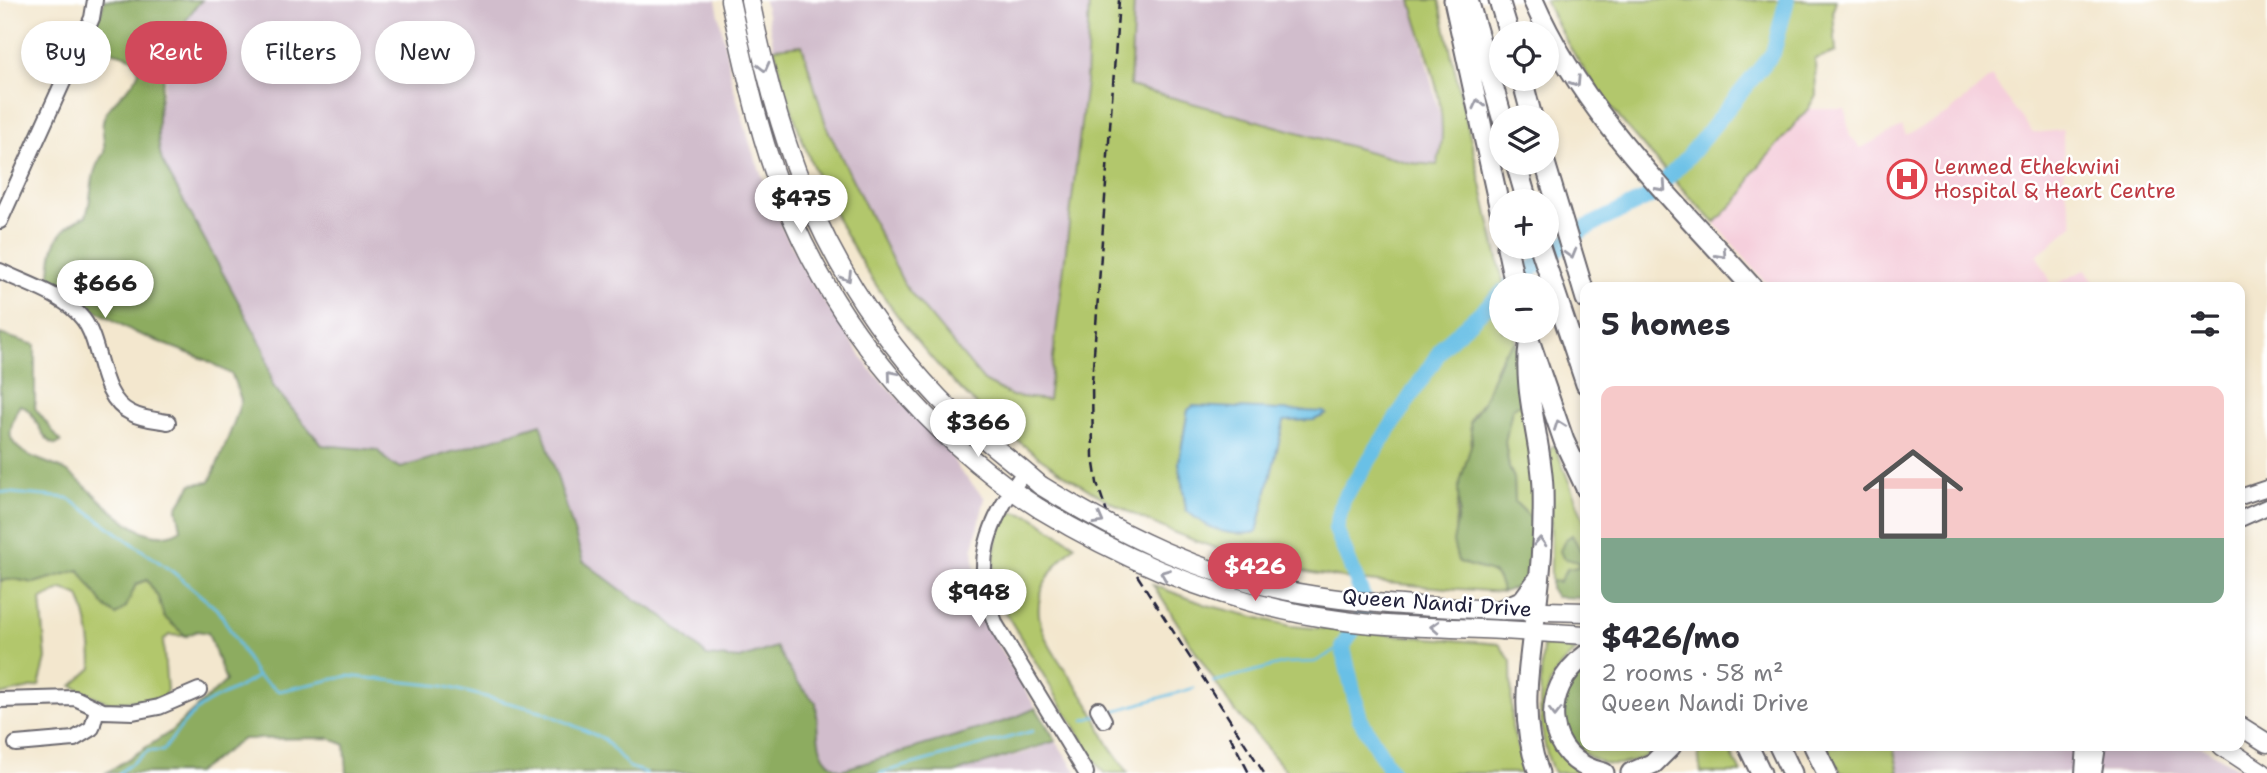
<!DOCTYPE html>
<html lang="en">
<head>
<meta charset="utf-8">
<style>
	body { margin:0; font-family:"Shantell Sans",sans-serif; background:#f2f2f3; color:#2b2b33; height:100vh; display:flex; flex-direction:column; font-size:26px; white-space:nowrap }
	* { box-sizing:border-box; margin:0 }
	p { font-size:23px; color:#7c7c81 }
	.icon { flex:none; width:38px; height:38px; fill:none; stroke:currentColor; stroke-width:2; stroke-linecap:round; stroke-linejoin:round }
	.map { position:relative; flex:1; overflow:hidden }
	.drawer { position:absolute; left:1580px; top:282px; width:665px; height:469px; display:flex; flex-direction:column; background:#fff; border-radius:14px; box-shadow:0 4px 10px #0003 }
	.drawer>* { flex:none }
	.guide { position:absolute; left:21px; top:21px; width:665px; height:63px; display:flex; gap:14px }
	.controls { position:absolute; left:1489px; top:21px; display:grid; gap:14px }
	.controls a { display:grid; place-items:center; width:70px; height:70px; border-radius:50%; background:#fff; box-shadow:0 4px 10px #0003; font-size:35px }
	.price { position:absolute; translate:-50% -60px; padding:0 16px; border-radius:24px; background:#fff; color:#222; font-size:23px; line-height:46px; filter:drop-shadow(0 2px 4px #0008) }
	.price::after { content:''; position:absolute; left:50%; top:42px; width:21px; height:16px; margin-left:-10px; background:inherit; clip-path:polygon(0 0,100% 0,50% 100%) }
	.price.on { background:#d1495b; color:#fff }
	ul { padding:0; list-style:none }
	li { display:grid; align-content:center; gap:14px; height:371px; padding:0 21px }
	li+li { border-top:2px solid #e1e1e2 }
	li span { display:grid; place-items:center; height:217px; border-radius:14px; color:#555 }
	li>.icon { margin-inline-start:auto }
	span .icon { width:126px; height:126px; fill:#fffc; stroke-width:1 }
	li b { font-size:30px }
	h2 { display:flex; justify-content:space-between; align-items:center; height:84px; padding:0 21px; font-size:30px }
	.tag { padding:0 24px; border-radius:32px; background:#fff; box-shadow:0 4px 10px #0003; font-size:24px; line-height:63px }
	.tag.on { background:#d1495b; color:#fff }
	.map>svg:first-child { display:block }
</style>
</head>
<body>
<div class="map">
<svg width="2267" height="773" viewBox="0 0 2267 773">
	<rect width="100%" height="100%" fill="#fff"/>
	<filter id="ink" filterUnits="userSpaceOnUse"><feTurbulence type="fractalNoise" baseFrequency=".0143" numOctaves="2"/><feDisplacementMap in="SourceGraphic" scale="14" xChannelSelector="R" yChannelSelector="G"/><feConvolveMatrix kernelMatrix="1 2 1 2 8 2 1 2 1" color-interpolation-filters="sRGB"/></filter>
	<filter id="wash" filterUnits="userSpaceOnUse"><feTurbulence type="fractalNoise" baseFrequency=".00686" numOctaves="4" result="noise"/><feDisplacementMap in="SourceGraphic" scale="28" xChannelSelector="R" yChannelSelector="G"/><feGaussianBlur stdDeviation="1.57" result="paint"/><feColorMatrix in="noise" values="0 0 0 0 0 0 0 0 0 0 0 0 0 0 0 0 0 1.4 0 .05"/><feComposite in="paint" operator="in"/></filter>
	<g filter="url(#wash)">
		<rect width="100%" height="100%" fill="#f3e7ce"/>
		<path fill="#f5cfdc" d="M 1991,77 L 2033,133 L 2063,130 L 2064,185 L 2074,224 L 2037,256 L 2051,282 L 2041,287 L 1769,287 L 1715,223 L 1744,193 L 1753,173 L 1808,109 L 1845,109 L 1850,136 L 1861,148 L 1902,126 L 1906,135 L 1949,113 Z
			M 2086,269 L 2097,287 L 2051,287 Z"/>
		<path fill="#d1bdcc" d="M 202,0 L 716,0 L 732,82 L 752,150 L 782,227 L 807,276 L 870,369 L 948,450 L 960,471 L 985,498 L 973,548 L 977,599 L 992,635 L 1036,708 L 1009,720 L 841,770 L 828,762 L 816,738 L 816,703 L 797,682 L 776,647 L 740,659 L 706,656 L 663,616 L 628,595 L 583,561 L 541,424 L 401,468 L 390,463 L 377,450 L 322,445 L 273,386 L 264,349 L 162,161 L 157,141 L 159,109 L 175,39 L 187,15 Z
			M 764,0 L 1089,0 L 1086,82 L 1048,400 L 1012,396 L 984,381 L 905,286 L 827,128 L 802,45 L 774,48 Z
			M 1134,0 L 1411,0 L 1440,117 L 1443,142 L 1437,165 L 1410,163 L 1130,86 Z
			M 1056,741 L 1077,773 L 954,773 L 1031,751 Z
			M 1893,746 L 2201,746 L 2245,772 L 1899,773 Z"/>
		<path fill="#b2c76c" stroke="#6a7454" stroke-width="2" fill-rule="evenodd" d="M 1089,0 L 1134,0 L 1130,86 L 1410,163 L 1437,165 C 1454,113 1424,51 1411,0 L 1439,0 L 1504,285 L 1502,331 L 1514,331 L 1516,342 C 1496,355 1493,380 1483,401 C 1480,408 1473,412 1471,419 C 1469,427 1473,437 1471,445 C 1462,483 1449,523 1458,561 C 1480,573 1498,563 1502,592 C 1423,586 1343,583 1266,563 C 1010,497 836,301 774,48 L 802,45 L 827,128 L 905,286 L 984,381 L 1012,396 L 1048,400 L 1086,82 ZM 1196,408 L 1327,414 L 1314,420 L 1284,421 L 1257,532 C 1223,538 1214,528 1186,510 L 1179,462 L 1188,410 Z
			M 1545,0 L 1836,0 L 1833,10 L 1836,52 L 1815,59 L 1816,95 L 1808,109 L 1753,173 L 1744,193 L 1715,223 C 1649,155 1585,88 1545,0 Z
			M 1527,399 L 1535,482 L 1532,519 L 1515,502 L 1514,478 L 1509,468 L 1505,442 L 1512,409 Z
			M 1555,446 L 1585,523 L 1585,558 L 1565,540 L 1564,546 L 1578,562 L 1578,567 L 1558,582 L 1551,581 L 1550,447 Z
			M 1014,512 L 1031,516 L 1075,545 C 1007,609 1048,642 1088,703 C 1095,715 1100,729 1107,742 C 1113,753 1122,762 1128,773 L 1104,773 L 1098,765 L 1001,605 C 990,575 991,548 1004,518 Z
			M 79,570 L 106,608 L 126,607 L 136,584 L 147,580 L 158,597 L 164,617 L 186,636 L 169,635 L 163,641 L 167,690 L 163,698 L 109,703 L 72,686 L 92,668 C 92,643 89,620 79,596 L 63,589 L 41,599 L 46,659 L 39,686 L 0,695 L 0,581 L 14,579 L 34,583 Z
			M 1153,585 L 1207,605 L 1291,626 L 1499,644 L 1511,661 L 1512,727 L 1525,773 L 1288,773 L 1230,705 Z
			M 1543,644 L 1576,651 C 1554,668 1543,691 1545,719 L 1581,773 L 1554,773 C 1535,731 1540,689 1543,644 Z
			M 1586,746 L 1642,746 L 1650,755 C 1621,768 1601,769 1576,747 Z
			M 1697,746 L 1728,746 L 1741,773 L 1701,773 Z
			M 1827,746 L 1893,746 L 1899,773 L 1841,773 Z"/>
		<path fill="#8dac60" stroke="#58674e" stroke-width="2" d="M 104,0 L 202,0 C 167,34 149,115 162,161 L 264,349 L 273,386 L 322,445 L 377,450 L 390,463 L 401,468 L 541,424 L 583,561 L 628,595 L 663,616 L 707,656 L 740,659 L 776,647 L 797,682 L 816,703 C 819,727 812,759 841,770 L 1009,720 L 1036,708 L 1056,741 L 954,773 L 347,773 L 345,745 L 330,738 L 243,739 L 196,773 L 106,773 L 170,732 L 226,681 L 208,633 L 197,631 L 186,636 L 164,617 L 158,597 L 147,580 L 136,584 L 126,607 L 116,615 L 106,608 L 79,570 L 34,583 L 14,579 L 0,581 L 0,334 L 35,345 L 35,408 L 61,442 L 56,445 C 37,437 38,412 20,405 C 16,411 7,432 12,440 C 21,458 52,462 68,472 C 98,492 141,555 181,529 L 177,508 L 192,484 L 210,482 C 220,456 234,428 241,400 L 232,375 L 206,360 L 136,333 L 49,283 C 52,250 52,230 86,216 C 94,193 88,174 104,153 C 106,140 99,127 105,115 C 114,98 133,88 139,71 L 132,58 C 124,53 114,53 105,49 C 83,40 102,16 104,0 Z
			M 1516,342 L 1527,399 L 1512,409 L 1505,442 L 1509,468 L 1514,478 L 1515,502 L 1532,519 C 1531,548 1536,586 1502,592 C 1498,563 1480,573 1458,561 L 1453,542 L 1459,511 L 1458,489 L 1472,442 L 1470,422 L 1483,402 L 1504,352 Z
			M 1572,535 L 1585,558 L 1585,598 L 1556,597 L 1551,589 L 1551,581 L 1559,582 L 1567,569 L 1578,567 L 1578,562 L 1563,558 L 1560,551 L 1565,540 Z
			M 1585,666 L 1586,746 L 1582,748 L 1576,747 C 1552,717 1563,692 1585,666 Z"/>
		<path fill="#69c0e6" stroke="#467190" stroke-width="2" d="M 1193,406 L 1325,412 L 1327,414 L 1314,420 L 1284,421 L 1257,532 C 1228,537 1208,530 1186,510 L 1179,462 L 1188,410 Z"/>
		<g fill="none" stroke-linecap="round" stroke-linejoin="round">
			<path stroke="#69c0e6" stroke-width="2.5" d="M 0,492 L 68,498 L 173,572 L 219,611 L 257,676 L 279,691 L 348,676 L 443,686 L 541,711 L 604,739 L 629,767 L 646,773
				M 1213,682 L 1285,663 L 1315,662 L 1343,646
				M 1107,713 L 1194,688
				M 1084,720 L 1097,716
				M 119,773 L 148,751 L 163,751 C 173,738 183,722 195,712 C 214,695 237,692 257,676
				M 880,773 L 1033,731"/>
			<path stroke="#69c0e6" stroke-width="16" d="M 1511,285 L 1585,228 L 1649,197 L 1687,158 L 1773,53 L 1787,0
				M 1392,773 L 1360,719 L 1344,653 L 1343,646 L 1367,607 L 1336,529 L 1343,500 L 1444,345 L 1502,293"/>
		</g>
	</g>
	<g filter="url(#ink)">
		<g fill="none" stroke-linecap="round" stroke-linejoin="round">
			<defs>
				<path id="minor" d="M 0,221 L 92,18 L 95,0
					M 0,271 C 26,284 65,295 83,319 C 103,345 98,397 131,413 C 142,419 156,420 168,422
					M 1024,472 C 988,524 970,562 996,625 L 1086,773
					M 2240,497 L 2267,488
					M 2240,519 L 2267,507
					M 0,700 L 75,698 L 103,711 L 133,712 L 159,707 L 199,690
					M 1098,709 L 1104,720
					M 16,744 L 74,739 L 92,728 L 97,709
					M 2083,773 L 2085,746
					M 2094,773 L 2098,746"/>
				<path id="major" d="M 730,0 C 746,73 761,147 791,216 C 841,332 933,441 1040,509
					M 750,0 C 781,157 827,280 939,398 C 970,430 1007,456 1040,485
					M 1501,610 L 1586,612
					M 1503,630 L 1586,635
					M 2240,726 L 2267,743
					M 2222,746 L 2263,773"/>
				<path id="highway" d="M 1454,0 L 1502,219
					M 1468,0 L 1502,117
					M 1499,0 L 1509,33
					M 1533,0 C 1582,113 1671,197 1752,287
					M 1522,79 L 1532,117
					M 1516,163 L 1527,201
					M 1545,163 L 1586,299
					M 1507,247 L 1515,285
					M 1540,247 L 1586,384
					M 1526,331 L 1564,441 L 1586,488
					M 1529,345 C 1523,392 1541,440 1543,488 C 1544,528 1541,571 1536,610 C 1529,667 1518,717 1539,773
					M 1501,610 L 1523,600 L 1537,581
					M 1586,655 C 1538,689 1543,760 1604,773
					M 1748,746 L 1761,773
					M 1779,746 L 1792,773
					M 1814,746 L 1827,773
					M 1631,773 L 1654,763 L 1671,746"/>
			</defs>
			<use href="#minor" stroke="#6b676e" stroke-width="18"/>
			<use href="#major" stroke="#6b676e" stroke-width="21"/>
			<use href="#highway" stroke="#6b676e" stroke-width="23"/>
			<use href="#minor" stroke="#fff" stroke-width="14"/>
			<use href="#major" stroke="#fff" stroke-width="18"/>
			<use href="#highway" stroke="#fff" stroke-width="19"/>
			<path stroke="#22223b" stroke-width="2.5" stroke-dasharray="10 5" stroke-linecap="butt" d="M 1119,0 L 1092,382 L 1093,457 L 1097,483 L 1113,531 L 1137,575 L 1264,773
				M 1230,736 L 1249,773"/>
			<defs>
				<path id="major-bridge" d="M 1040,485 C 1121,535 1205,577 1299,593 C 1366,605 1434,607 1501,610
					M 1040,509 C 1132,565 1230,605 1338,620 C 1392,628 1449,627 1503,630"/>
			</defs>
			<use href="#major-bridge" stroke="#6b676e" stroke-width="21" stroke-linecap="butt"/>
			<use href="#major-bridge" stroke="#fff" stroke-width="18"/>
		</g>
		<defs><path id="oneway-chevron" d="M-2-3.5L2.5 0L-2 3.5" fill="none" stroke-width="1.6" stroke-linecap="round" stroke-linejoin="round" transform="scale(1.75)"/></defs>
		<g stroke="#9c9ca7">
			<use href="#oneway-chevron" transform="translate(764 67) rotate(76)"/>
			<use href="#oneway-chevron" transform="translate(1576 82) rotate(57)"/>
			<use href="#oneway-chevron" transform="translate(1478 104) rotate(-103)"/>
			<use href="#oneway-chevron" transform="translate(1662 187) rotate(48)"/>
			<use href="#oneway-chevron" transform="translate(1571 254) rotate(74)"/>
			<use href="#oneway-chevron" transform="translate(1722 254) rotate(48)"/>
			<use href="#oneway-chevron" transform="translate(847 277) rotate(59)"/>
			<use href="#oneway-chevron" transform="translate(892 375) rotate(-130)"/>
			<use href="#oneway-chevron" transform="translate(1559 425) rotate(-110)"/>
			<use href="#oneway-chevron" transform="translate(1099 520) rotate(29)"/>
			<use href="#oneway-chevron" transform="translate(1540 542) rotate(-87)"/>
			<use href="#oneway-chevron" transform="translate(1165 574) rotate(-158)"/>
			<use href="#oneway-chevron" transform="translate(1435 627) rotate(-177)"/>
			<use href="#oneway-chevron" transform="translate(1555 712) rotate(90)"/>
		</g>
	</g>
	<defs>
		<symbol id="hospital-ring" viewBox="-11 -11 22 22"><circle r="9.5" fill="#fff" stroke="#e0444e" stroke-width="1.5"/><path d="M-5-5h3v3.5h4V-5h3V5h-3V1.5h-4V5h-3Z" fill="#e0444e"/></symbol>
	</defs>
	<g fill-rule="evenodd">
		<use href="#hospital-ring" x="1885" y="157" width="44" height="44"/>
	</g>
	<g text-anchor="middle" stroke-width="5" stroke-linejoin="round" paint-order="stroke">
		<g font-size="21" fill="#be3a42" stroke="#fff" text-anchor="start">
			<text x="1934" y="174">Lenmed Ethekwini<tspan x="1934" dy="24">Hospital &amp; Heart Centre</tspan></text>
		</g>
		<g font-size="21" fill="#22223b" stroke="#fff">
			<text transform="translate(1437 603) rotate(4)" y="7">Queen Nandi Drive</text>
		</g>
	</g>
</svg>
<div class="controls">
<a><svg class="icon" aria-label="locate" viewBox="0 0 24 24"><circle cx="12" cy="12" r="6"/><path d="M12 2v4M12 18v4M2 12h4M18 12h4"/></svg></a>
<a><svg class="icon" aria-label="layers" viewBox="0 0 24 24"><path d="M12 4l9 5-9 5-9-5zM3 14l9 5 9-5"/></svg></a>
<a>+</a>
<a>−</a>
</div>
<b class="price" style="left:801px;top:235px">$475</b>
<b class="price" style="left:105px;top:320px">$666</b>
<b class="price" style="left:978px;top:459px">$366</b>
<b class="price on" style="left:1255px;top:603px">$426</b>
<b class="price" style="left:979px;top:629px">$948</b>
<div class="guide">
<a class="tag">Buy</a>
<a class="tag on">Rent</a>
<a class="tag">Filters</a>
<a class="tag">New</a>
</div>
<section class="drawer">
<h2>5 homes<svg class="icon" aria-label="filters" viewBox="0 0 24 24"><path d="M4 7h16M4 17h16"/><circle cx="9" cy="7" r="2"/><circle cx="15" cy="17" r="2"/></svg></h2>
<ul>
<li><span style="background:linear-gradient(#f6c9c9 70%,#7fa58c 0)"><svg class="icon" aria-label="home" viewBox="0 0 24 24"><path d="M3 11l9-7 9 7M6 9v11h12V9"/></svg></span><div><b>$426/mo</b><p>2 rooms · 58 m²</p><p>Queen Nandi Drive</p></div></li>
</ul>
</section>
</div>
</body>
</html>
